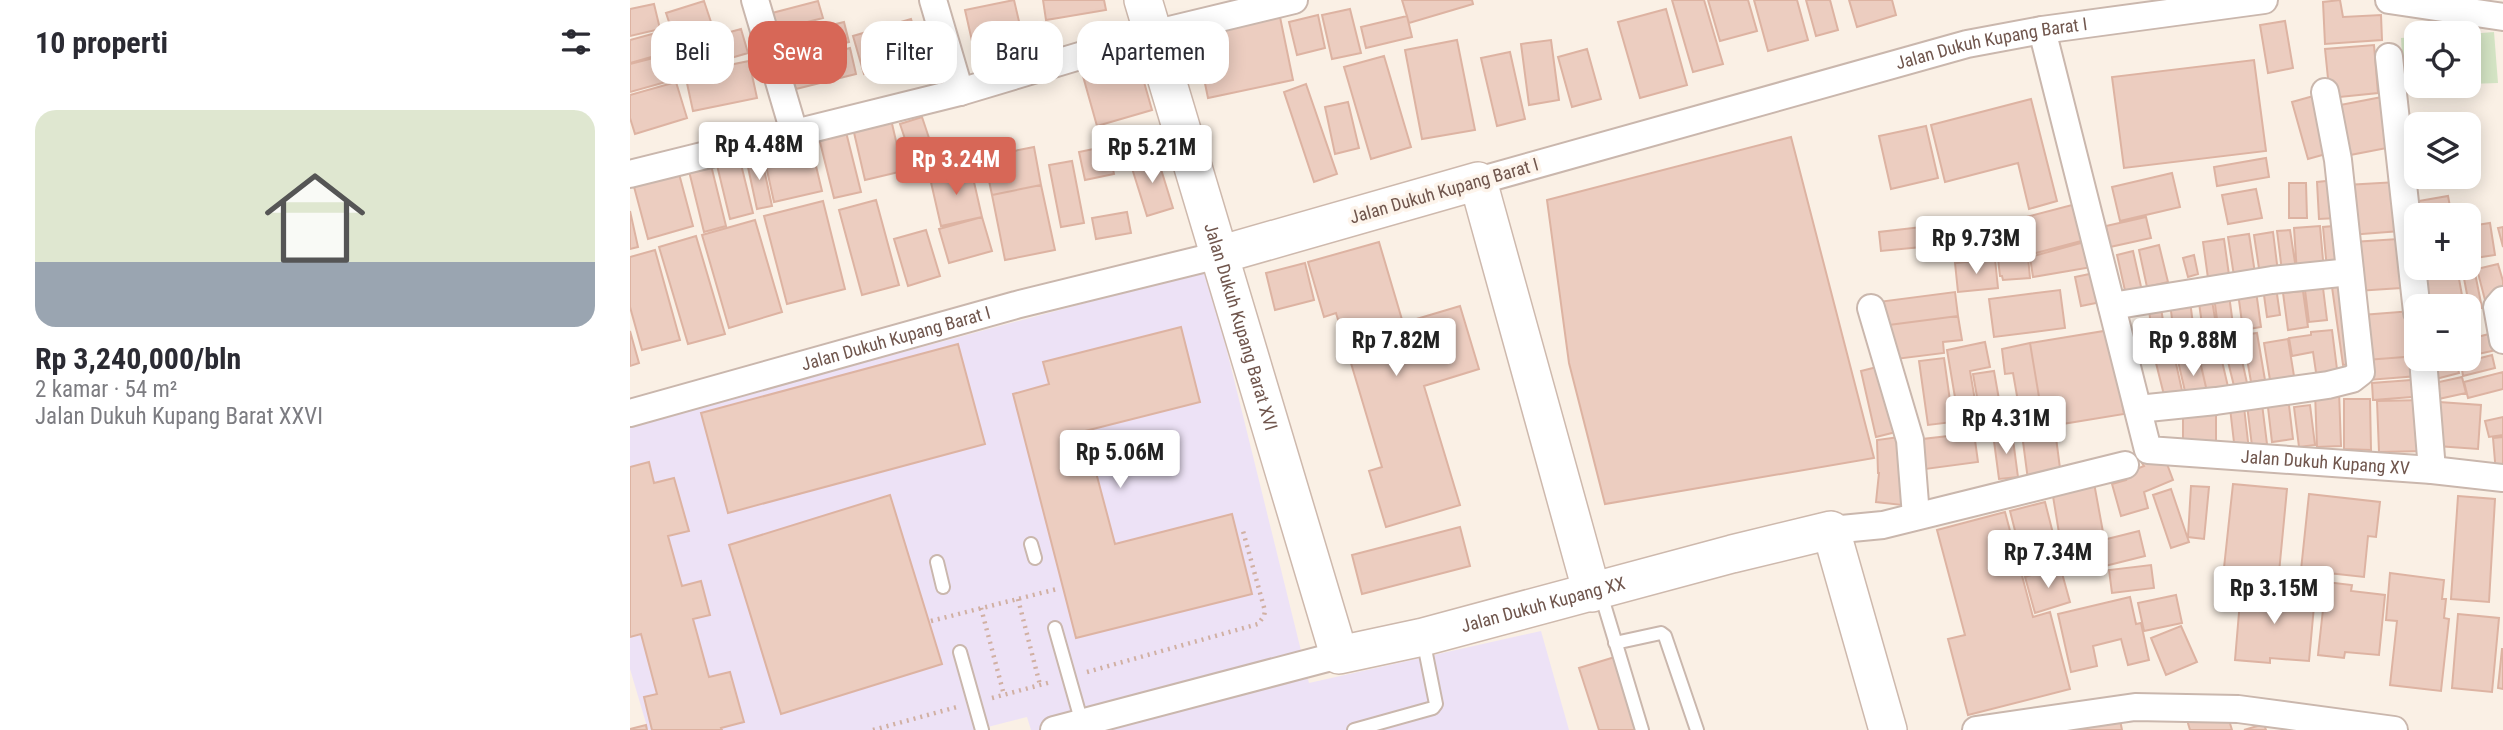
<!DOCTYPE html>
<html lang="id">
<head>
<meta charset="utf-8">
<style>
	body { margin:0; font-family:"Roboto Condensed",sans-serif; background:#f2f2f3; color:#2b2b33; height:100vh; display:flex; flex-direction:column; font-size:26px; white-space:nowrap }
	* { box-sizing:border-box; margin:0 }
	p { font-size:23px; color:#7c7c81 }
	.icon { flex:none; width:38px; height:38px; fill:none; stroke:currentColor; stroke-width:2; stroke-linecap:round; stroke-linejoin:round }
	.map { position:relative; flex:1; overflow:hidden }
	.side { display:flex; flex-direction:column; background:#fff; width:630px }
	.side>* { flex:none }
	.top-card { position:absolute; left:21px; top:21px; width:665px; height:63px; display:flex; gap:14px }
	.buttons { position:absolute; left:1774px; top:21px; display:grid; gap:14px }
	.buttons a { display:grid; place-items:center; width:77px; height:77px; border-radius:14px; background:#fff; box-shadow:0 4px 18px #0003; font-size:35px }
	.price { position:absolute; translate:-50% -60px; padding:0 16px; border-radius:7px; background:#fff; color:#222; font-size:23px; line-height:46px; filter:drop-shadow(0 2px 4px #0008) }
	.price::after { content:''; position:absolute; left:50%; top:42px; width:21px; height:16px; margin-left:-10px; background:inherit; clip-path:polygon(0 0,100% 0,50% 100%) }
	.price.active { background:#d76757; color:#fff }
	ul { padding:0; list-style:none }
	li { display:grid; align-content:center; gap:14px; height:371px; padding:0 35px }
	li+li { border-top:2px solid #e1e1e2 }
	li span { display:grid; place-items:center; height:217px; border-radius:21px; color:#555 }
	li>.icon { margin-inline-start:auto }
	span .icon { width:126px; height:126px; fill:#fffc; stroke-width:1 }
	li b { font-size:30px }
	h2 { display:flex; justify-content:space-between; align-items:center; height:84px; padding:0 35px; font-size:30px }
	.chip { padding:0 24px; border-radius:21px; background:#fff; box-shadow:0 4px 18px #0003; font-size:24px; line-height:63px }
	.chip.active { background:#d76757; color:#fff }
	main { display:flex; flex:1; min-height:0 }
	.map>svg:first-child { display:block }
</style>
</head>
<body>
<main>
<section class="side">
<h2>10 properti<svg class="icon" aria-label="filters" viewBox="0 0 24 24"><path d="M4 7h16M4 17h16"/><circle cx="9" cy="7" r="2"/><circle cx="15" cy="17" r="2"/></svg></h2>
<ul>
<li><span style="background:linear-gradient(#dfe7d0 70%,#9aa5b1 0)"><svg class="icon" aria-label="home" viewBox="0 0 24 24"><path d="M3 11l9-7 9 7M6 9v11h12V9"/></svg></span><div><b>Rp 3,240,000/bln</b><p>2 kamar · 54 m²</p><p>Jalan Dukuh Kupang Barat XXVI</p></div></li>
</ul>
</section>
<div class="map">
<svg width="1873" height="730" viewBox="0 0 1873 730">
	<rect width="100%" height="100%" fill="#faf0e5"/>
	<path fill="#ede2f6" d="M 577,270 L 679,683 L 911,631 L 939,730 L 401,730 L 397,717 L 346,730 L 18,730 L 0,669 L 0,426 Z"/>
	<path fill="#d5e5c5" d="M 1864,32 L 1868,83 L 1839,84 L 1839,34 Z
		M 1787,37 L 1787,86 L 1813,86 L 1774,88 L 1771,38 Z"/>
	<path fill="#eccdc0" stroke="#ddb3a2" stroke-width="2" d="M 384,0 L 391,30 L 342,41 L 335,10 Z
		M 413,0 L 474,0 L 476,10 L 416,20 Z
		M 772,0 L 842,0 L 843,4 L 779,23 Z
		M 1042,0 L 1074,0 L 1093,64 L 1063,72 Z
		M 1078,0 L 1118,0 L 1127,31 L 1090,41 Z
		M 1124,0 L 1167,0 L 1178,40 L 1138,51 Z
		M 1176,0 L 1200,0 L 1208,30 L 1186,36 Z
		M 1219,0 L 1262,0 L 1266,15 L 1227,27 Z
		M 1710,0 L 1713,17 L 1751,15 L 1752,40 L 1695,44 L 1693,2 Z
		M 74,1 L 82,25 L 44,37 L 36,13 Z
		M 188,1 L 193,18 L 146,30 L 142,13 Z
		M 24,4 L 30,29 L 0,36 L 0,9 Z
		M 720,9 L 731,53 L 702,59 L 692,15 Z
		M 1036,9 L 1057,85 L 1010,98 L 988,22 Z
		M 688,15 L 695,48 L 667,55 L 659,22 Z
		M 777,16 L 782,37 L 736,48 L 731,27 Z
		M 650,17 L 663,80 L 578,98 L 565,35 Z
		M 281,19 L 292,56 L 234,74 L 223,36 Z
		M 1655,21 L 1663,68 L 1638,73 L 1630,25 Z
		M 214,22 L 219,42 L 165,55 L 161,35 Z
		M 111,29 L 118,53 L 56,71 L 49,46 Z
		M 33,31 L 39,52 L 0,63 L 0,40 Z
		M 827,40 L 845,130 L 792,139 L 775,50 Z
		M 921,40 L 929,100 L 899,105 L 891,44 Z
		M 1744,45 L 1748,93 L 1700,98 L 1695,49 Z
		M 504,47 L 522,110 L 467,126 L 449,62 Z
		M 220,48 L 226,74 L 166,89 L 159,64 Z
		M 957,49 L 971,99 L 942,107 L 928,57 Z
		M 880,52 L 895,119 L 867,126 L 851,58 Z
		M 43,53 L 50,78 L 0,92 L 0,64 Z
		M 754,56 L 781,147 L 741,159 L 714,67 Z
		M 1624,60 L 1636,151 L 1494,168 L 1482,77 Z
		M 119,61 L 127,98 L 63,111 L 55,74 Z
		M 46,82 L 57,118 L 5,134 L 0,118 L 0,95 Z
		M 676,84 L 707,174 L 684,182 L 654,92 Z
		M 1687,95 L 1703,152 L 1678,159 L 1662,102 Z
		M 1752,97 L 1762,147 L 1715,156 L 1705,106 Z
		M 1401,99 L 1427,201 L 1399,209 L 1388,163 L 1315,182 L 1301,125 Z
		M 718,102 L 729,148 L 705,154 L 695,107 Z
		M 260,115 L 273,171 L 235,180 L 222,124 Z
		M 292,117 L 308,165 L 286,172 L 270,124 Z
		M 1296,126 L 1308,178 L 1261,189 L 1249,136 Z
		M 215,128 L 231,192 L 204,198 L 188,134 Z
		M 1161,137 L 1244,458 L 975,504 L 939,363 L 917,200 Z
		M 180,141 L 192,191 L 144,202 L 133,152 Z
		M 478,146 L 484,174 L 455,180 L 449,152 Z
		M 404,147 L 411,185 L 362,195 L 354,157 Z
		M 108,152 L 123,213 L 100,219 L 85,157 Z
		M 526,153 L 543,208 L 517,216 L 500,162 Z
		M 131,155 L 142,206 L 127,209 L 116,158 Z
		M 79,157 L 96,226 L 74,232 L 57,163 Z
		M 1636,158 L 1639,177 L 1587,186 L 1584,167 Z
		M 442,161 L 454,223 L 431,227 L 419,165 Z
		M 341,169 L 352,217 L 311,226 L 300,178 Z
		M 48,170 L 63,226 L 18,239 L 3,183 Z
		M 1542,173 L 1550,207 L 1490,221 L 1482,187 Z
		M 1705,180 L 1707,218 L 1689,219 L 1687,182 Z
		M 1767,182 L 1770,231 L 1720,235 L 1716,185 Z
		M 1659,183 L 1676,183 L 1677,218 L 1659,218 Z
		M 411,185 L 425,250 L 375,260 L 362,195 Z
		M 1626,189 L 1632,218 L 1598,224 L 1592,195 Z
		M 1818,196 L 1821,212 L 1787,215 L 1783,202 Z
		M 246,200 L 269,285 L 232,295 L 209,210 Z
		M 193,201 L 215,289 L 157,304 L 134,216 Z
		M 1446,204 L 1455,240 L 1395,256 L 1385,220 Z
		M 1832,210 L 1833,215 L 1806,215 Z
		M 0,211 L 8,247 L 0,249 Z
		M 497,212 L 501,233 L 466,239 L 462,218 Z
		M 352,217 L 362,251 L 319,263 L 309,229 Z
		M 1516,217 L 1521,238 L 1480,247 L 1476,226 Z
		M 125,220 L 152,312 L 99,328 L 72,235 Z
		M 1383,222 L 1387,258 L 1398,257 L 1400,278 L 1373,280 L 1372,276 L 1370,276 L 1364,225 Z
		M 1860,223 L 1865,255 L 1845,258 L 1840,226 Z
		M 1356,224 L 1359,255 L 1318,259 L 1314,228 Z
		M 1714,225 L 1718,267 L 1697,269 L 1693,227 Z
		M 1300,226 L 1302,246 L 1251,251 L 1249,232 Z
		M 1690,226 L 1694,271 L 1667,273 L 1664,228 Z
		M 1873,227 L 1873,247 L 1868,228 Z
		M 296,230 L 310,276 L 278,286 L 264,239 Z
		M 1660,230 L 1666,269 L 1652,271 L 1647,231 Z
		M 1643,232 L 1648,272 L 1630,275 L 1624,235 Z
		M 1619,234 L 1625,273 L 1604,276 L 1598,237 Z
		M 66,236 L 95,334 L 58,344 L 29,247 Z
		M 1594,239 L 1599,275 L 1578,278 L 1573,242 Z
		M 1768,239 L 1771,288 L 1727,291 L 1723,242 Z
		M 1458,241 L 1462,267 L 1403,277 L 1400,257 Z
		M 749,242 L 773,323 L 830,306 L 849,369 L 794,386 L 830,505 L 756,527 L 739,471 L 752,467 L 706,313 L 694,317 L 678,262 Z
		M 1529,245 L 1538,282 L 1517,287 L 1509,250 Z
		M 25,250 L 50,340 L 12,350 L 0,307 L 0,257 Z
		M 1503,251 L 1512,291 L 1496,295 L 1487,255 Z
		M 1564,255 L 1568,274 L 1558,277 L 1553,258 Z
		M 1839,258 L 1842,258 L 1852,308 L 1840,310 L 1832,268 L 1839,268 Z
		M 1365,259 L 1368,288 L 1328,292 L 1325,263 Z
		M 675,263 L 684,300 L 645,310 L 636,273 Z
		M 1868,264 L 1873,281 L 1873,296 L 1855,300 L 1847,269 Z
		M 1787,268 L 1827,268 L 1834,306 L 1795,306 Z
		M 1469,272 L 1476,301 L 1451,306 L 1445,277 Z
		M 1716,278 L 1728,363 L 1713,365 L 1701,280 Z
		M 1692,280 L 1697,320 L 1679,322 L 1674,282 Z
		M 1646,287 L 1650,315 L 1637,317 L 1633,288 Z
		M 1430,290 L 1435,328 L 1364,337 L 1359,299 Z
		M 1626,291 L 1631,327 L 1613,330 L 1608,293 Z
		M 1673,291 L 1678,327 L 1658,330 L 1653,293 Z
		M 1325,292 L 1328,316 L 1251,326 L 1248,302 Z
		M 1581,294 L 1588,337 L 1574,338 L 1568,296 Z
		M 1599,295 L 1604,332 L 1589,334 L 1584,297 Z
		M 1560,301 L 1565,340 L 1545,343 L 1540,303 Z
		M 1531,308 L 1536,340 L 1523,342 L 1519,310 Z
		M 1782,311 L 1787,356 L 1736,360 L 1732,315 Z
		M 1328,316 L 1332,340 L 1313,342 L 1314,353 L 1258,360 L 1251,326 Z
		M 1846,317 L 1850,333 L 1839,336 L 1839,318 Z
		M 551,327 L 570,402 L 455,431 L 485,544 L 602,514 L 622,594 L 446,638 L 383,394 L 419,384 L 413,362 Z
		M 1480,330 L 1494,414 L 1414,427 L 1400,343 Z
		M 1702,330 L 1708,377 L 1687,379 L 1683,352 L 1662,356 L 1659,338 L 1681,335 L 1681,332 Z
		M 0,331 L 9,363 L 0,366 Z
		M 1867,332 L 1871,349 L 1839,356 L 1839,339 Z
		M 1627,333 L 1635,380 L 1621,382 L 1613,335 Z
		M 1607,338 L 1617,383 L 1604,386 L 1593,341 Z
		M 1658,339 L 1664,376 L 1640,380 L 1634,343 Z
		M 1355,342 L 1360,367 L 1340,371 L 1349,424 L 1330,427 L 1317,350 Z
		M 1400,343 L 1414,427 L 1393,430 L 1383,373 L 1375,374 L 1372,349 Z
		M 328,344 L 355,444 L 98,513 L 71,413 Z
		M 1588,344 L 1599,391 L 1578,396 L 1567,348 Z
		M 1862,355 L 1865,368 L 1833,376 L 1831,363 Z
		M 1787,356 L 1788,376 L 1738,380 L 1736,360 Z
		M 1569,357 L 1578,396 L 1557,400 L 1548,361 Z
		M 1314,358 L 1323,422 L 1298,425 L 1289,361 Z
		M 1545,359 L 1553,395 L 1535,399 L 1526,363 Z
		M 1796,359 L 1827,359 L 1827,360 L 1798,368 Z
		M 1827,364 L 1829,373 L 1802,380 L 1799,371 Z
		M 1255,365 L 1270,431 L 1246,437 L 1231,371 Z
		M 1364,371 L 1374,428 L 1353,431 L 1343,374 Z
		M 1873,372 L 1873,389 L 1838,398 L 1834,382 Z
		M 1832,377 L 1836,393 L 1804,400 L 1800,384 Z
		M 1794,379 L 1795,396 L 1743,400 L 1742,383 Z
		M 1709,391 L 1711,446 L 1687,447 L 1685,392 Z
		M 1658,397 L 1663,439 L 1642,442 L 1637,399 Z
		M 1714,399 L 1740,399 L 1741,450 L 1714,449 Z
		M 1795,400 L 1796,451 L 1749,452 L 1747,401 Z
		M 1809,402 L 1851,405 L 1848,449 L 1807,446 Z
		M 1632,404 L 1637,444 L 1622,446 L 1617,405 Z
		M 1680,405 L 1685,445 L 1669,447 L 1664,407 Z
		M 1614,407 L 1619,450 L 1605,451 L 1600,408 Z
		M 1553,408 L 1586,408 L 1586,452 L 1553,451 Z
		M 1873,417 L 1873,435 L 1859,437 L 1855,421 Z
		M 1425,430 L 1431,476 L 1398,480 L 1392,434 Z
		M 1382,432 L 1388,477 L 1369,479 L 1363,434 Z
		M 1344,433 L 1348,462 L 1288,470 L 1284,440 Z
		M 1277,436 L 1272,505 L 1246,502 L 1249,473 L 1248,473 L 1247,440 Z
		M 1873,437 L 1873,473 L 1866,473 L 1863,438 Z
		M 1534,456 L 1543,480 L 1514,492 L 1518,508 L 1491,516 L 1482,484 L 1496,480 L 1494,474 L 1514,466 L 1512,463 Z
		M 19,462 L 24,483 L 44,478 L 59,531 L 38,536 L 52,586 L 71,581 L 80,615 L 63,619 L 79,677 L 100,672 L 114,722 L 91,728 L 92,730 L 22,730 L 14,697 L 27,694 L 11,634 L 0,637 L 0,467 Z
		M 1464,483 L 1473,532 L 1430,539 L 1422,490 Z
		M 1603,484 L 1657,489 L 1648,583 L 1593,577 Z
		M 1561,486 L 1579,487 L 1574,539 L 1558,537 Z
		M 1541,489 L 1559,542 L 1541,548 L 1523,495 Z
		M 1679,494 L 1750,502 L 1746,537 L 1738,536 L 1734,577 L 1671,570 Z
		M 260,495 L 312,664 L 151,714 L 99,545 Z
		M 1828,496 L 1865,499 L 1859,602 L 1821,599 Z
		M 1415,502 L 1429,557 L 1394,566 L 1380,511 Z
		M 1375,512 L 1403,617 L 1420,612 L 1440,689 L 1338,715 L 1318,639 L 1335,635 L 1307,530 Z
		M 830,527 L 840,566 L 732,594 L 722,555 Z
		M 1509,531 L 1515,556 L 1443,574 L 1437,549 Z
		M 1521,565 L 1524,588 L 1482,593 L 1479,570 Z
		M 1430,566 L 1440,602 L 1405,613 L 1395,577 Z
		M 1760,573 L 1814,580 L 1812,599 L 1816,599 L 1814,618 L 1819,619 L 1811,691 L 1760,685 L 1767,621 L 1756,620 Z
		M 1696,582 L 1722,585 L 1721,591 L 1755,595 L 1749,655 L 1715,652 L 1714,658 L 1688,655 Z
		M 1611,589 L 1685,595 L 1679,661 L 1640,658 L 1640,663 L 1605,660 Z
		M 1546,595 L 1552,623 L 1514,631 L 1508,603 Z
		M 1500,597 L 1506,624 L 1511,623 L 1519,660 L 1498,665 L 1491,639 L 1463,646 L 1467,666 L 1441,672 L 1428,614 Z
		M 1828,614 L 1869,618 L 1862,692 L 1822,688 Z
		M 1551,626 L 1567,662 L 1536,675 L 1521,638 Z
		M 1872,649 L 1873,649 L 1873,689 L 1868,688 Z
		M 988,656 L 1011,730 L 969,730 L 949,668 Z
		M 1596,710 L 1602,730 L 1560,730 L 1557,720 Z
		M 1490,720 L 1492,730 L 1447,730 Z
		M 1634,724 L 1636,730 L 1614,730 Z
		M 16,725 L 17,730 L 0,730 L 0,729 Z"/>
	<g fill="none" stroke-linecap="round" stroke-linejoin="round">
		<defs>
			<path id="lane" d="M 401,544 L 405,558
				M 307,562 L 313,587
				M 970,591 L 1012,730
				M 425,628 L 452,723
				M 985,643 L 1031,633 L 1035,636 L 1067,730
				M 330,652 L 352,730
				M 724,730 L 803,708 L 806,704 L 793,639"/>
			<g id="street">
				<path d="M 125,0 L 164,132"/>
				<path d="M 303,0 L 330,92"/>
				<path d="M 1759,0 L 1873,17"/>
				<path id="s1" d="M 1412,30 L 1518,450 L 1802,470 L 1873,478"/>
				<path d="M 1759,57 L 1787,312"/>
				<path d="M 0,174 L 330,92 L 523,34 L 664,0"/>
				<path id="s2" d="M 848,181 L 1337,44 L 1412,30 L 1634,0"/>
				<path d="M 1873,300 L 1867,307 L 1873,340"/>
				<path d="M 1482,306 L 1642,280 L 1720,272"/>
				<path d="M 1241,308 L 1280,440 L 1286,516"/>
				<path d="M 1793,359 L 1802,470"/>
				<path d="M 1508,409 L 1586,401 L 1698,385 L 1722,379 L 1731,372 L 1708,160 L 1695,92"/>
				<path id="s3" d="M 0,413 L 386,305 L 589,255"/>
				<path d="M 1201,530 L 1253,525 L 1495,465"/>
				<path d="M 424,730 L 709,655"/>
				<path d="M 1346,730 L 1505,707 L 1608,709 L 1764,730"/>
			</g>
			<g id="secondary">
				<path id="s4" d="M 513,0 L 709,655 L 793,637 L 1102,554 L 1201,530 L 1258,730"/>
				<path d="M 589,255 L 848,181 L 962,593"/>
			</g>
		</defs>
		<use href="#lane" stroke="#cab7ad" stroke-width="16"/>
		<use href="#street" stroke="#cab7ad" stroke-width="30"/>
		<use href="#secondary" stroke="#ceb9ad" stroke-width="40"/>
		<path stroke="#d1b0a3" stroke-width="4.5" stroke-dasharray="2 5" stroke-linecap="butt" d="M 388,599 L 410,685
			M 351,608 L 374,695
			M 301,621 L 427,589
			M 457,672 L 628,624 L 634,616 L 635,611 L 613,531
			M 362,698 L 421,682
			M 243,730 L 327,707"/>
		<use href="#lane" stroke="#fff" stroke-width="12"/>
		<use href="#street" stroke="#fff" stroke-width="26"/>
		<use href="#secondary" stroke="#fff" stroke-width="37"/>
	</g>
	<g text-anchor="middle" stroke-width="7" stroke-linejoin="round" paint-order="stroke">
		<g font-size="18" fill="#70564d" stroke="#fdf4eb">
			<text dy="6" stroke="none"><textPath href="#s2" startOffset="532">Jalan Dukuh Kupang Barat I</textPath></text>
			<text transform="translate(814 191) rotate(-16)" y="6">Jalan Dukuh Kupang Barat I</text>
			<text dy="6" stroke="none"><textPath href="#s4" startOffset="341">Jalan Dukuh Kupang Barat XVI</textPath></text>
			<text dy="6" stroke="none"><textPath href="#s3" startOffset="276">Jalan Dukuh Kupang Barat I</textPath></text>
			<text dy="6" stroke="none"><textPath href="#s1" startOffset="611">Jalan Dukuh Kupang XV</textPath></text>
			<text dy="6" stroke="none"><textPath href="#s4" startOffset="894">Jalan Dukuh Kupang XX</textPath></text>
		</g>
	</g>
</svg>
<div class="buttons">
<a><svg class="icon" aria-label="locate" viewBox="0 0 24 24"><circle cx="12" cy="12" r="6"/><path d="M12 2v4M12 18v4M2 12h4M18 12h4"/></svg></a>
<a><svg class="icon" aria-label="layers" viewBox="0 0 24 24"><path d="M12 4l9 5-9 5-9-5zM3 14l9 5 9-5"/></svg></a>
<a>+</a>
<a>−</a>
</div>
<b class="price" style="left:129px;top:182px">Rp 4.48M</b>
<b class="price" style="left:522px;top:185px">Rp 5.21M</b>
<b class="price active" style="left:326px;top:197px">Rp 3.24M</b>
<b class="price" style="left:1346px;top:276px">Rp 9.73M</b>
<b class="price" style="left:766px;top:378px">Rp 7.82M</b>
<b class="price" style="left:1563px;top:378px">Rp 9.88M</b>
<b class="price" style="left:1376px;top:456px">Rp 4.31M</b>
<b class="price" style="left:490px;top:490px">Rp 5.06M</b>
<b class="price" style="left:1418px;top:590px">Rp 7.34M</b>
<b class="price" style="left:1644px;top:626px">Rp 3.15M</b>
<div class="top-card">
<a class="chip">Beli</a>
<a class="chip active">Sewa</a>
<a class="chip">Filter</a>
<a class="chip">Baru</a>
<a class="chip">Apartemen</a>
</div>
</div>
</main>
</body>
</html>
